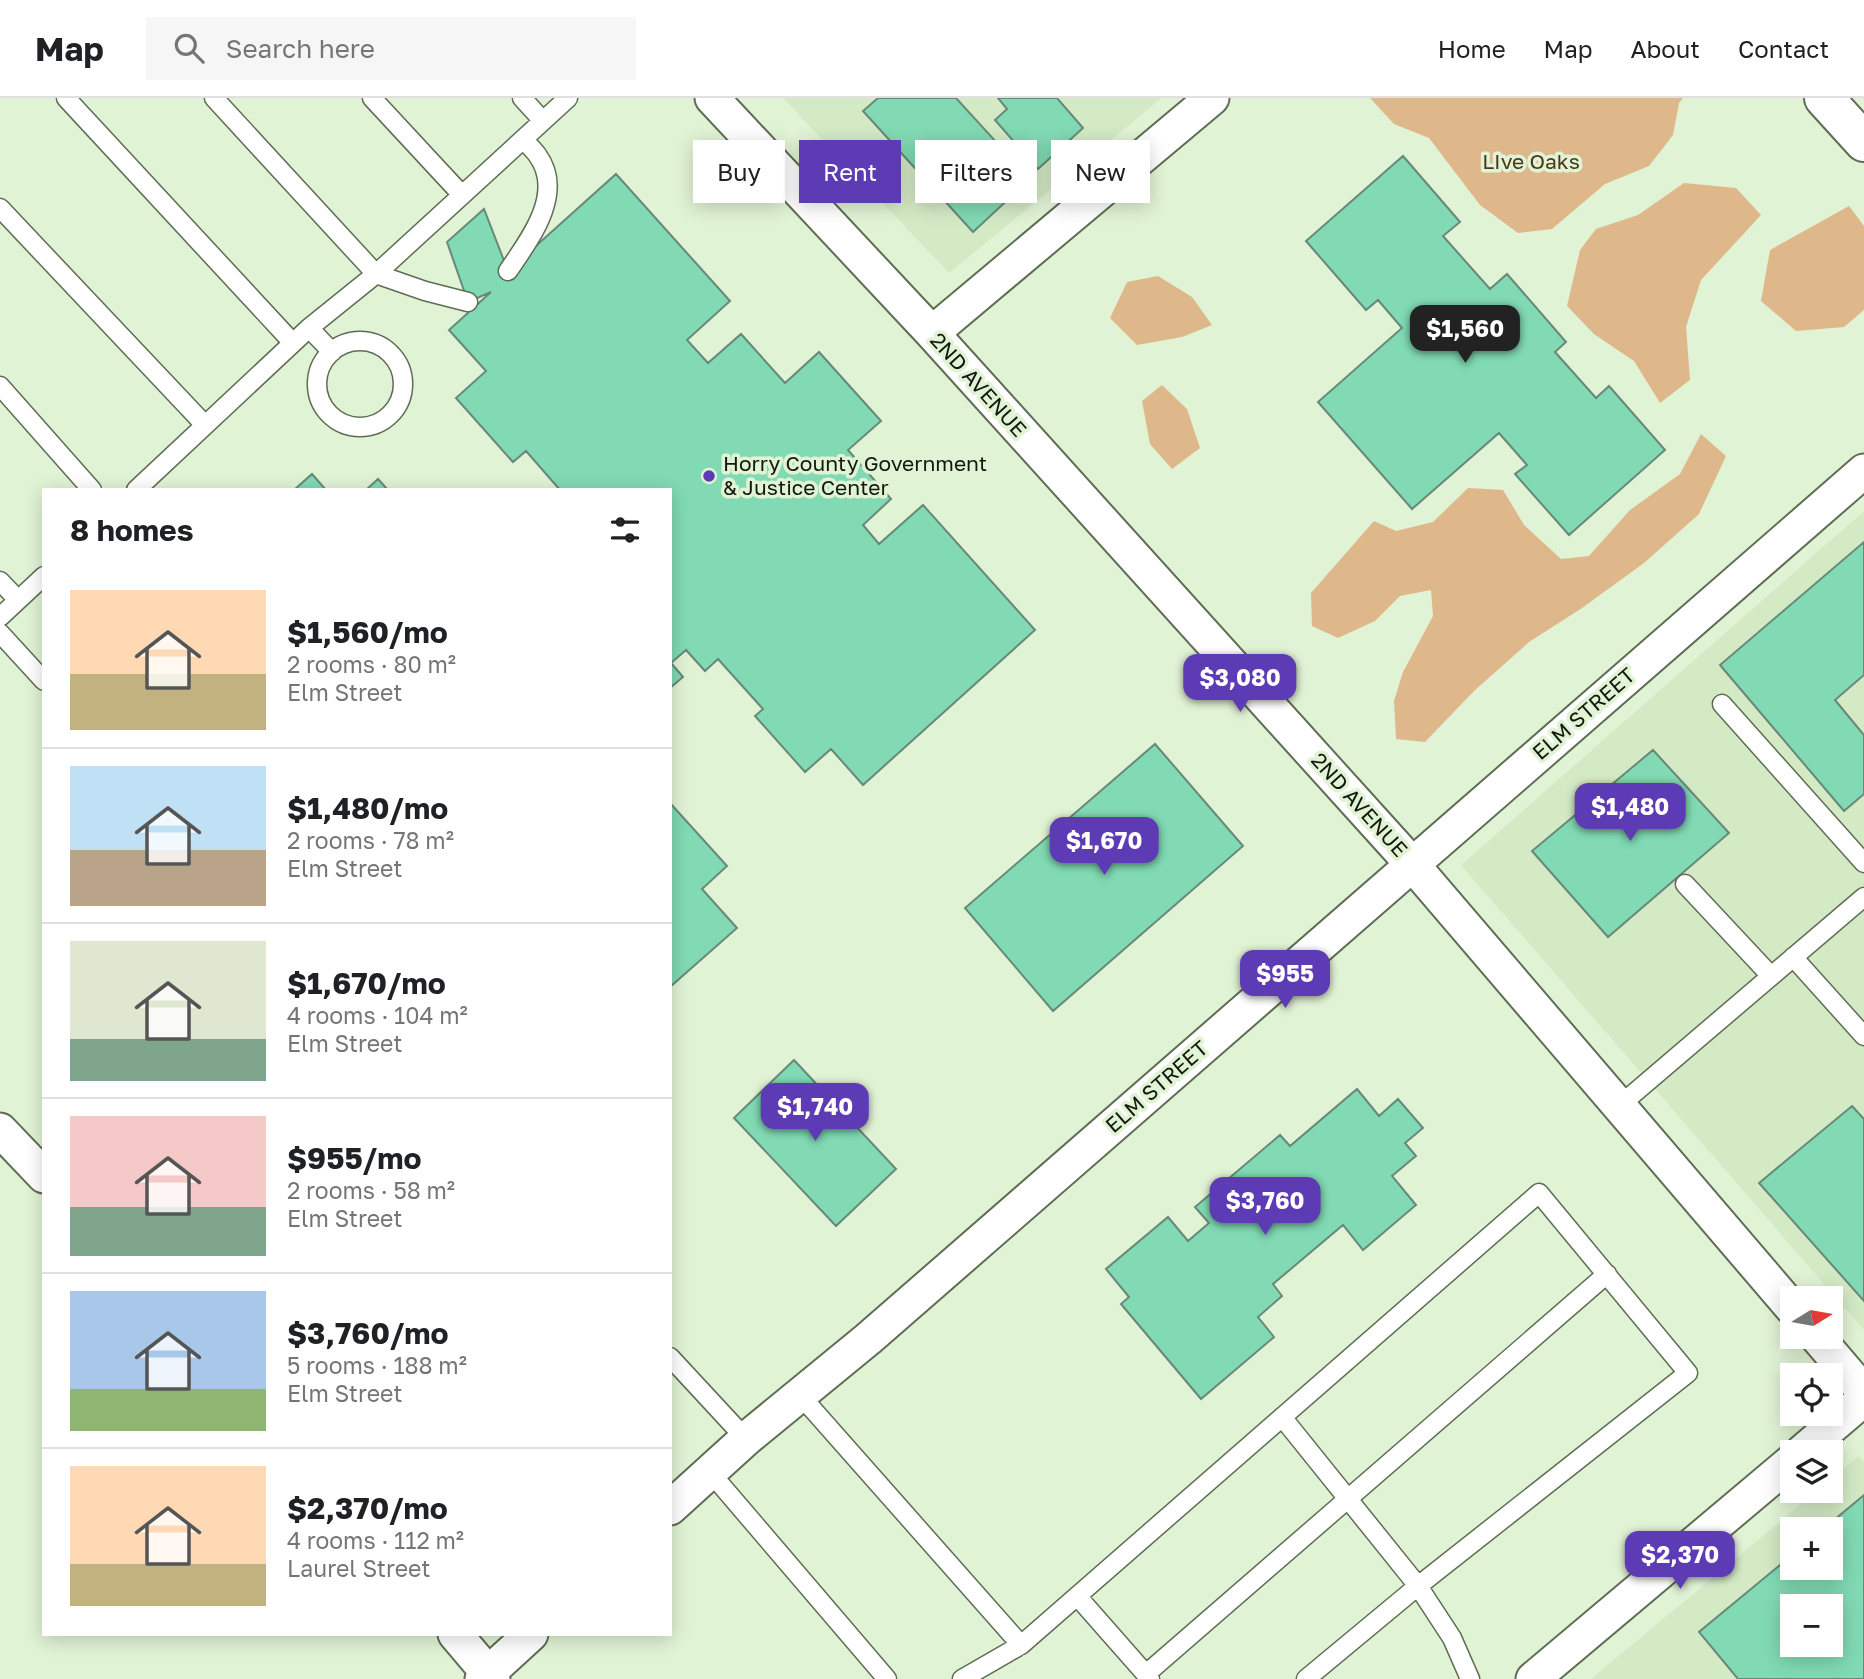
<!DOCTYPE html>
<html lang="en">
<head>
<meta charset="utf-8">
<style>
	body { margin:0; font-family:"Golos Text",sans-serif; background:#f6f6f6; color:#202124; height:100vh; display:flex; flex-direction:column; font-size:26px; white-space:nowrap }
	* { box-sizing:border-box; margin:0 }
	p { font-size:23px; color:#757577 }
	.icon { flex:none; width:38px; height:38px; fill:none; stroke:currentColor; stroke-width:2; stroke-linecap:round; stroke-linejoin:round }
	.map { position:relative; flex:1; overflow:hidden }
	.side { position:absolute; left:42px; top:390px; width:630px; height:1148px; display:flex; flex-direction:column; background:#fff; border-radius:0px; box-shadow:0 4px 18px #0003 }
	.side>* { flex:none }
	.top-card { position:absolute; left:693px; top:42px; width:665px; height:63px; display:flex; gap:14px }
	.needle { width:46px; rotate:79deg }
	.controls { position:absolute; left:1780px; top:1188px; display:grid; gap:14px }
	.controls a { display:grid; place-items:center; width:63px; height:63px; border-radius:0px; background:#fff; box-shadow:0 4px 18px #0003; font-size:35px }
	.price { position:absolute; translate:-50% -60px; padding:0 16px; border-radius:14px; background:#5d3bb4; color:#fff; font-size:23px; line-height:46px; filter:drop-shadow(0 2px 4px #0008) }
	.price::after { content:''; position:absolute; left:50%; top:42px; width:21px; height:16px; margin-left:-10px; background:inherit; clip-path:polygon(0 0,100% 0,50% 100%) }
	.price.on { background:#222; color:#fff }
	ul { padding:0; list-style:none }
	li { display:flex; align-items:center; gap:21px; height:175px; padding:0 28px }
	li+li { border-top:2px solid #e0e0e0 }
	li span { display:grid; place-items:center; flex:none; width:196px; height:140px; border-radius:0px; color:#555 }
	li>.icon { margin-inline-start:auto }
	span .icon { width:84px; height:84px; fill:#fffc; stroke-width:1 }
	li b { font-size:30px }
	h2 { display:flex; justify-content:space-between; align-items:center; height:84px; padding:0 28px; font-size:30px }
	.tag { padding:0 24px; border-radius:0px; background:#fff; box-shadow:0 4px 18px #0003; font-size:24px; line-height:63px }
	.tag.on { background:#5d3bb4; color:#fff }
	header { display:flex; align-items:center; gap:42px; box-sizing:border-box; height:98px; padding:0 35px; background:#fff; border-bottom:2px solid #e0e0e0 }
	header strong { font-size:33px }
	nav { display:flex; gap:38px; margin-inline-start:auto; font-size:24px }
	.search { width:490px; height:63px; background:#f6f6f6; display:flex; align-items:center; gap:18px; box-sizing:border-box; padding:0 24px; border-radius:0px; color:#757577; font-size:26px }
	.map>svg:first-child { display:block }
</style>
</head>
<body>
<header>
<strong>Map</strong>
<div class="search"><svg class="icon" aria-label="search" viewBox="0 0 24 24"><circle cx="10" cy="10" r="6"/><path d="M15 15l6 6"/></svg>Search here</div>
<nav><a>Home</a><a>Map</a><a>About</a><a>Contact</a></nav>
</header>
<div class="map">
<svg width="1864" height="1581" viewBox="0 0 1864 1581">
	<rect width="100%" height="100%" fill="#e1f3d5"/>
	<path fill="#d4eac5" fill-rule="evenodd" d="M 783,0 L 1162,0 L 949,175 Z
		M 1864,413 L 1864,1232 L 1461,767 Z
		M 1859,1358 L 1864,1364 L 1864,1581 L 1591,1581 L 1817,1393 L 1830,1393 L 1831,1381 ZM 1792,1432 L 1830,1432 L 1830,1470 L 1792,1470 ZM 1792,1508 L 1830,1508 L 1830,1547 L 1792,1547 Z"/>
	<path fill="#deb78b" d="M 1370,0 L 1683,0 L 1679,5 L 1673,37 L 1649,68 L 1605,86 L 1552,131 L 1518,135 L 1480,107 L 1429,40 L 1394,26 Z
		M 1684,85 L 1736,90 L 1761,117 L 1701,182 L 1686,229 L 1690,282 L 1660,305 L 1634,263 L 1594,236 L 1567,208 L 1580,152 L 1596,131 L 1638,117 Z
		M 1849,108 L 1864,128 L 1864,212 L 1844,229 L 1796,233 L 1761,203 L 1770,152 Z
		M 1158,178 L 1192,199 L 1212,227 L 1182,239 L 1137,247 L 1110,220 L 1127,184 Z
		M 1162,287 L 1187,311 L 1200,350 L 1172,371 L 1150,346 L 1142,303 Z
		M 1701,336 L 1726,358 L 1699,416 L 1644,465 L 1582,510 L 1529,544 L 1474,593 L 1425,644 L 1396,641 L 1394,603 L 1403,574 L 1433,518 L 1431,492 L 1400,498 L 1375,523 L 1338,540 L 1312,528 L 1311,495 L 1374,423 L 1396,433 L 1433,424 L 1468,390 L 1503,392 L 1524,427 L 1561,461 L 1589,458 L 1630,412 L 1680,376 Z"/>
	<path fill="#81dab3" stroke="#68897a" stroke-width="2" fill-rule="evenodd" d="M 878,0 L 956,0 L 1030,81 L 973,134 L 863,13 Z
		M 998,0 L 1057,0 L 1083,30 L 1038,71 L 995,22 L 1007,11 Z
		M 1403,58 L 1460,124 L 1443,138 L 1490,191 L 1507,176 L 1566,244 L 1555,254 L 1596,300 L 1609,288 L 1665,352 L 1569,437 L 1515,376 L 1527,367 L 1499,335 L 1412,411 L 1318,304 L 1402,230 L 1378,202 L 1366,212 L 1306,143 Z
		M 616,76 L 730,203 L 687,242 L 708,265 L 741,236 L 785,285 L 819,254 L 881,323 L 848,352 L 891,401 L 863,427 L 879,446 L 923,407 L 1035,532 L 863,687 L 831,651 L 805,674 L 755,618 L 763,611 L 718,561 L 705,573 L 686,552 L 671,565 L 683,579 L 670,590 L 670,392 L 560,392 L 526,353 L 513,364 L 456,300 L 486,273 L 449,232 L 491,194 L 468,204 L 447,144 L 484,111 L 508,173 Z
		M 312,376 L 326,392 L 294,392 Z
		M 378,381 L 388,392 L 366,392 Z
		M 1864,444 L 1864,577 L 1835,602 L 1864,637 L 1864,696 L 1844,713 L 1720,567 Z
		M 1155,646 L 1243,748 L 1053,913 L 965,810 Z
		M 1653,652 L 1729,735 L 1608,839 L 1532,753 Z
		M 670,705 L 727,768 L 702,791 L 737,830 L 670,889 Z
		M 794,962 L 896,1071 L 836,1128 L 734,1020 Z
		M 1357,991 L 1379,1018 L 1398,1001 L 1423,1030 L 1405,1045 L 1416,1058 L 1392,1078 L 1416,1107 L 1363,1152 L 1343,1127 L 1273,1186 L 1282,1198 L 1258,1219 L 1274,1239 L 1201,1301 L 1121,1206 L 1129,1199 L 1106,1171 L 1168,1119 L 1188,1143 L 1209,1125 L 1195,1109 L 1280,1037 L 1290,1048 Z
		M 1852,1008 L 1864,1021 L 1864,1203 L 1759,1085 Z
		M 1864,1397 L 1864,1581 L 1738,1581 L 1699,1534 L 1792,1457 L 1792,1470 L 1830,1470 L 1830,1432 L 1822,1432 ZM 1792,1508 L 1830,1508 L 1830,1547 L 1792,1547 Z"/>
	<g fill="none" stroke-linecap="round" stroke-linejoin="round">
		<defs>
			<path id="lane" d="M 66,0 L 293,245
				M 214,0 L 376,176 L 425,193 L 468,204
				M 372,0 L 462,97
				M 522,0 L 543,23
				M 0,110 L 205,327
				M 508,173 C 529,142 565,96 538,58 C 534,52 528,47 523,41
				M 309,230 L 332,254
				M317 286a43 43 0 1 1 86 0a43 43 0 1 1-86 0Z
				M 0,288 L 92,392
				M 136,392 L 309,230 L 376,176 L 568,0
				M 0,483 L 18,502
				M 0,519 L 44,478
				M 0,535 L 44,583
				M 1722,606 L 1864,765
				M 1685,786 L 1771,878
				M 1793,859 L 1864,938
				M 1619,1008 L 1864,799
				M 670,1259 L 746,1341
				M 800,1297 L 1021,1547 L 962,1581
				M 1282,1319 L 1418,1488 L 1452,1540 L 1470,1581
				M 710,1374 L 887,1581
				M 1077,1498 L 1150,1581
				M 1021,1547 L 1539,1095 L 1688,1275 L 1418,1488 L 1306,1581
				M 1146,1576 L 1607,1176"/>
			<path id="street" d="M 712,0 L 932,235 L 1412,766 L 1792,1210
				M 932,235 L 1212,0
				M 0,1032 L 44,1078
				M 1817,1239 L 1864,1294
				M 1802,1354 L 1864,1301
				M 670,1410 L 746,1341 L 868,1241 L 1864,373
				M 455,1536 L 493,1581
				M 482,1581 L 531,1536
				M 1533,1581 L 1792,1363"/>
			<path id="primary" d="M 1824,0 L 1864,44"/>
		</defs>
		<use href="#lane" stroke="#5e6d53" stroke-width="21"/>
		<use href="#street" stroke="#5e6d53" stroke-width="37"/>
		<use href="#primary" stroke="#5e6d53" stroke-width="42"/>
		<use href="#lane" stroke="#fff" stroke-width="18"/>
		<use href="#street" stroke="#fff" stroke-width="33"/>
		<use href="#primary" stroke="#fff" stroke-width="38"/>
	</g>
	<circle fill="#5d3bb4" stroke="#e1f3d5" stroke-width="2.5" cx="709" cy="378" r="7"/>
	<g text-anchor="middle" stroke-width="7" stroke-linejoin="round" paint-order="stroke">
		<g font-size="21" fill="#4d361a" stroke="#e1f3d5">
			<text x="1531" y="71">LIve Oaks</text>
		</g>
		<g font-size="21" fill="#12180d" stroke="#e1f3d5">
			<text transform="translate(978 287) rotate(48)" y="7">2ND AVENUE</text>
			<text transform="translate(1584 616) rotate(-41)" y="7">ELM STREET</text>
			<text transform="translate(1359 707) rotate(48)" y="7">2ND AVENUE</text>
			<text transform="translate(1157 989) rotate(-41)" y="7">ELM STREET</text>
		</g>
		<g font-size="21" fill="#12180d" stroke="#e1f3d5" text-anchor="start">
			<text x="723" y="373">Horry County Government<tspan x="723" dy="24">&amp; Justice Center</tspan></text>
		</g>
	</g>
</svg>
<div class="controls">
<a><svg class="needle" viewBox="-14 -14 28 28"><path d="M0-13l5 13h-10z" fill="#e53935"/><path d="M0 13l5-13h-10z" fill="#757577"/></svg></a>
<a><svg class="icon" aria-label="locate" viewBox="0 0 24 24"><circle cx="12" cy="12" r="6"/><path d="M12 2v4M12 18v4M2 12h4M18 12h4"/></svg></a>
<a><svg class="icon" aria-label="layers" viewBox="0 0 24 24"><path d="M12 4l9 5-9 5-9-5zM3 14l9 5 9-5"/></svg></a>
<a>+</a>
<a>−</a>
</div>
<b class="price on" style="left:1465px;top:267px">$1,560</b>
<b class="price" style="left:1240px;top:616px">$3,080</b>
<b class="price" style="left:1630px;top:745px">$1,480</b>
<b class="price" style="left:1104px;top:779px">$1,670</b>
<b class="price" style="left:1285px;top:912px">$955</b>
<b class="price" style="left:815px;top:1045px">$1,740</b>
<b class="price" style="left:1265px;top:1139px">$3,760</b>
<b class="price" style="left:1680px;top:1493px">$2,370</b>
<div class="top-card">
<a class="tag">Buy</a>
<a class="tag on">Rent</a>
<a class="tag">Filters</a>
<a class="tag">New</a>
</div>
<section class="side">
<h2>8 homes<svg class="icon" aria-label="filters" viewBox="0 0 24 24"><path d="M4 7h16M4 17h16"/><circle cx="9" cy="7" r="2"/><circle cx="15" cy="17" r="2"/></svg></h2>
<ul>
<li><span style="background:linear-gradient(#ffd9b3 60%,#c2b280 0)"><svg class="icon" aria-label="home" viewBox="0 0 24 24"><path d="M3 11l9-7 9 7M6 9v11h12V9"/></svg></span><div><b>$1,560/mo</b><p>2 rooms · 80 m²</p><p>Elm Street</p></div></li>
<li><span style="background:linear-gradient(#bfe0f5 60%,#b9a48a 0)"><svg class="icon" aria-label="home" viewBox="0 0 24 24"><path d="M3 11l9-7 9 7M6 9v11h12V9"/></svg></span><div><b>$1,480/mo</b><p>2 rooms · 78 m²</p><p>Elm Street</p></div></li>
<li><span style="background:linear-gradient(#dfe7d0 70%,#7fa58c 0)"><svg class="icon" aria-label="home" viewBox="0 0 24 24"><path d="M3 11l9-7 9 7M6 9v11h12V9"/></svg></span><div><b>$1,670/mo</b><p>4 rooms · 104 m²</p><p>Elm Street</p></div></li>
<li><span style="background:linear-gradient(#f6c9c9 65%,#7fa58c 0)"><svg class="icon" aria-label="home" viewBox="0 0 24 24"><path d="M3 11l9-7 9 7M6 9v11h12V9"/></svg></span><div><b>$955/mo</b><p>2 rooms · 58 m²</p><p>Elm Street</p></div></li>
<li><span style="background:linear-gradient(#a9c7e8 70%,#8fb573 0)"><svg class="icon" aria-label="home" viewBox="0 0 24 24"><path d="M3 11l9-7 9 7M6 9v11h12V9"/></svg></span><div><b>$3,760/mo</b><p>5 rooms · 188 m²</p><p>Elm Street</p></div></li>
<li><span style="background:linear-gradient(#ffd9b3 70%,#c2b280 0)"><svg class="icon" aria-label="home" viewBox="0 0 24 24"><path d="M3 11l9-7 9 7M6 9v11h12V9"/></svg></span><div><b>$2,370/mo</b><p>4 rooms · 112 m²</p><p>Laurel Street</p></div></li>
</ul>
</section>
</div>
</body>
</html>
